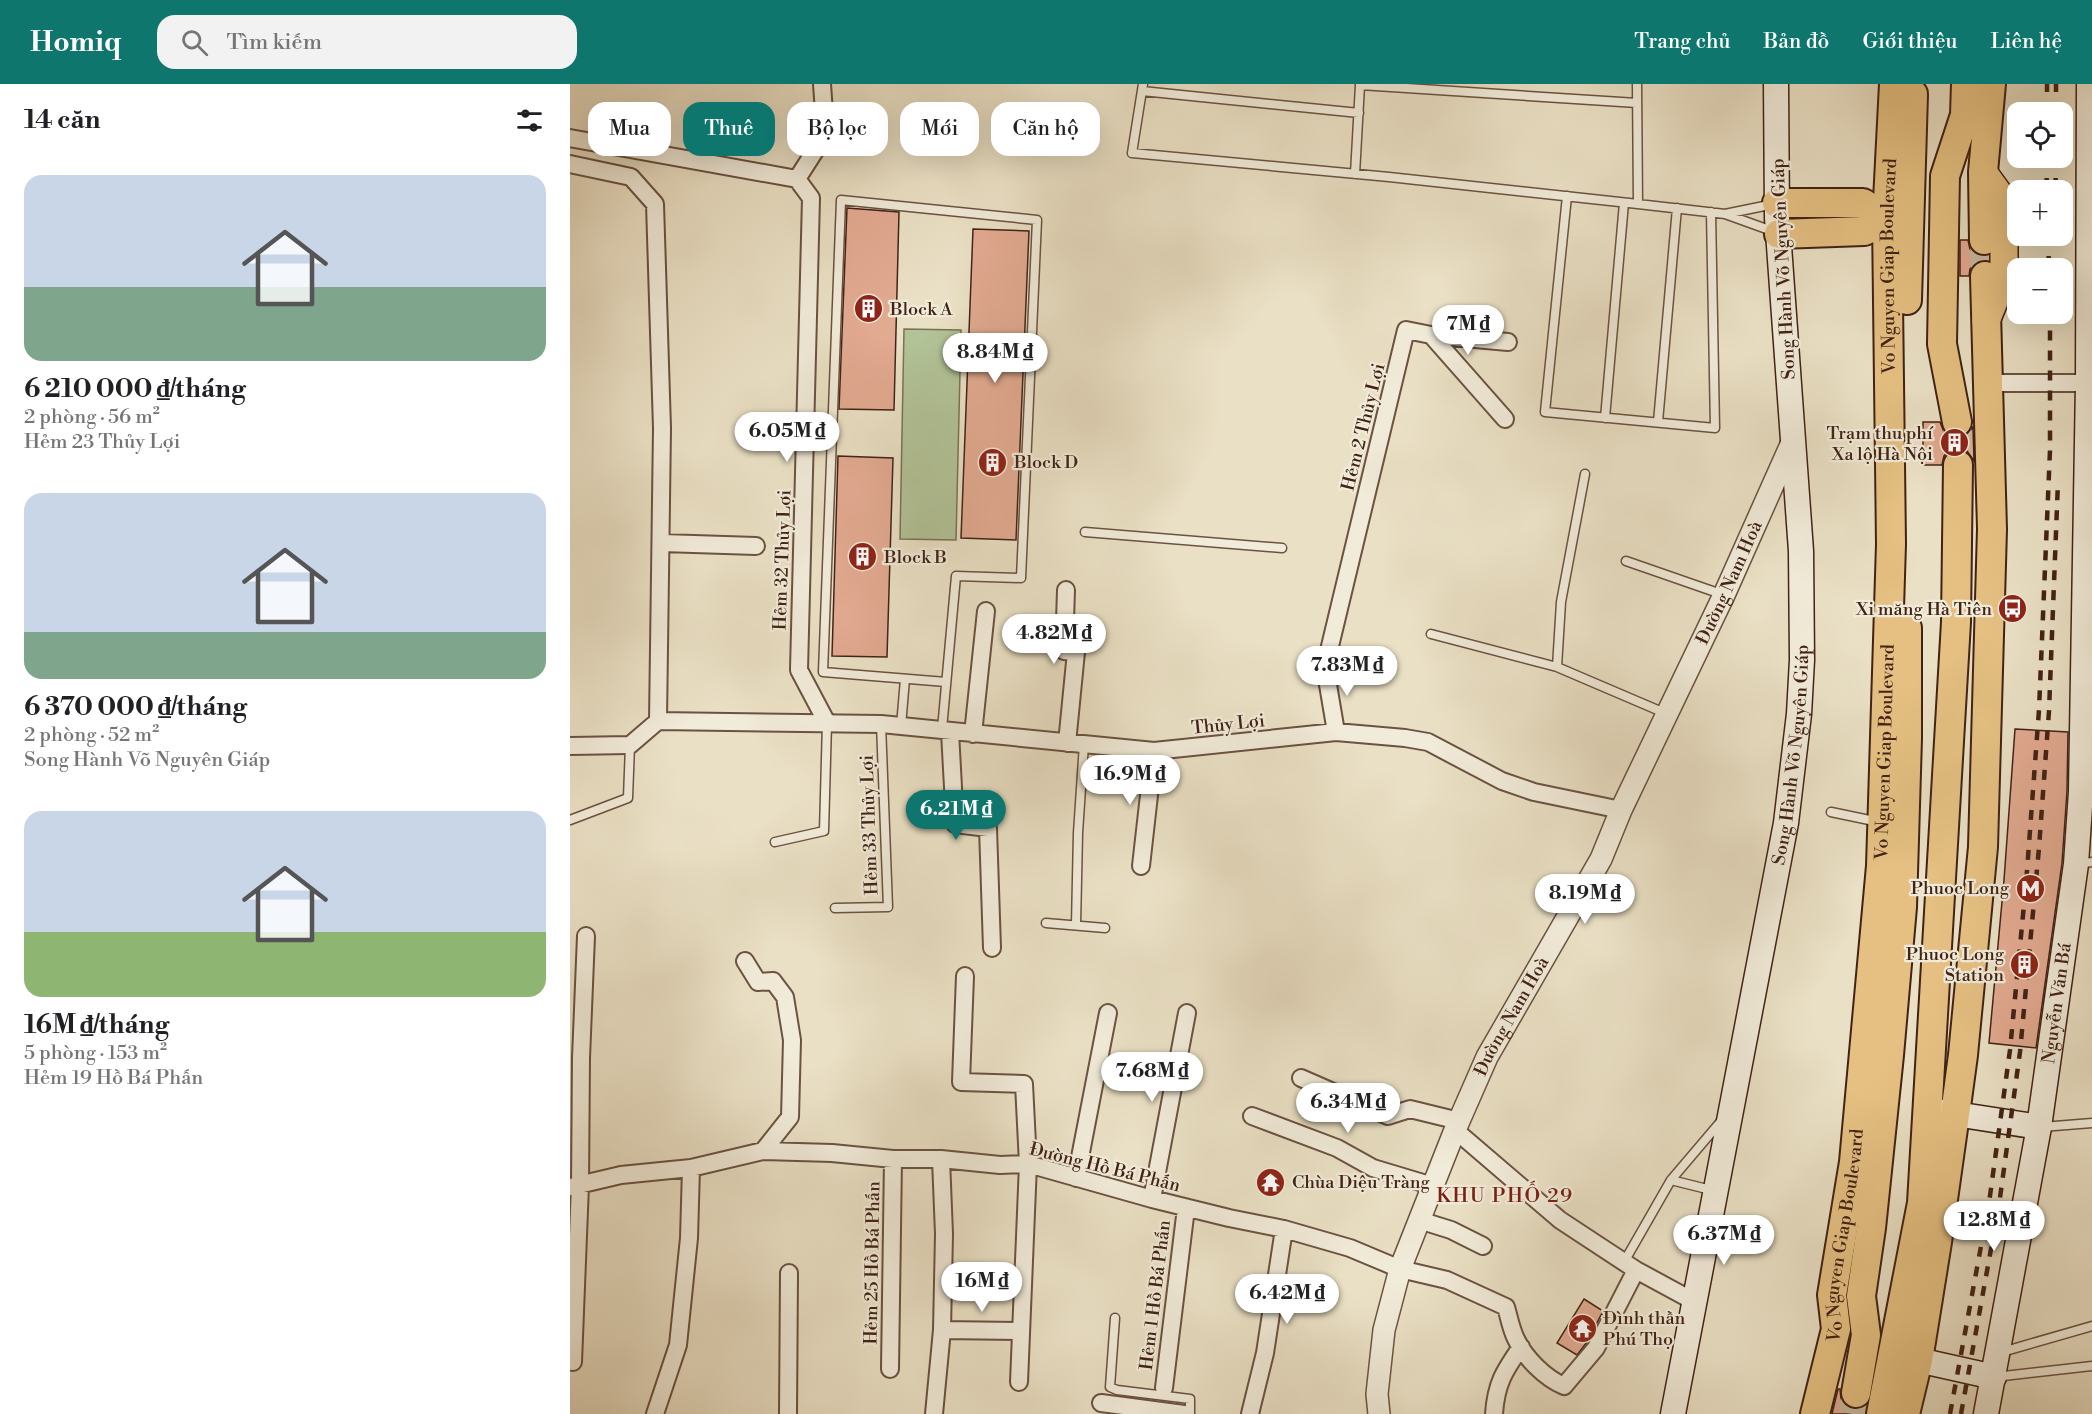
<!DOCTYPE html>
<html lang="vi">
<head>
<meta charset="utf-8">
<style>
	body { margin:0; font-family:"Libre Bodoni",serif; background:#f2f2f2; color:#202124; height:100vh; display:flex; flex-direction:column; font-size:22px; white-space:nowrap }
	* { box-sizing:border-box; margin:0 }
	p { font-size:20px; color:#757577 }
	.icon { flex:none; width:33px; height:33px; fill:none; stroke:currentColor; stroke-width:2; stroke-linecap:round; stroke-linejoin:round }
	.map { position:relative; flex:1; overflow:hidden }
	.side { display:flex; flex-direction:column; background:#fff; width:570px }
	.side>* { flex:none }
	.banner { position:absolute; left:18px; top:18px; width:570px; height:54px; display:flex; gap:12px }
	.fabs { position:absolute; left:1437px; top:18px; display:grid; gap:12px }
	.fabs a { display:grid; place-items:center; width:66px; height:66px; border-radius:12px; background:#fff; box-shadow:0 6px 24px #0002; font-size:30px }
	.price { position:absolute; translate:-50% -51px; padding:0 14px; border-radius:21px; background:#fff; color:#222; font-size:20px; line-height:39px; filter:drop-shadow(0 2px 3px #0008) }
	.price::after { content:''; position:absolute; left:50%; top:36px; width:18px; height:14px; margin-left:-9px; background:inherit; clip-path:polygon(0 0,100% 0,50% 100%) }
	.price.on { background:#0f766e; color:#fff }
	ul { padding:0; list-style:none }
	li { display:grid; align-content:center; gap:12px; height:318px; padding:0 24px }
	li span { display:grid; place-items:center; height:186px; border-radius:18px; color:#555 }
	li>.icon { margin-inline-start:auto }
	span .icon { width:108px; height:108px; fill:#fffc; stroke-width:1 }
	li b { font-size:26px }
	h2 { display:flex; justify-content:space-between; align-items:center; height:72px; padding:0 24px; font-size:26px }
	.tag { padding:0 21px; border-radius:18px; background:#fff; box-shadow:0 6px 24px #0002; font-size:21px; line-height:54px }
	.tag.on { background:#0f766e; color:#fff }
	header { display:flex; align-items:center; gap:36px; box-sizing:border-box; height:84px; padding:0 30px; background:#0f766e; color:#fff }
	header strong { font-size:28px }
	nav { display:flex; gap:33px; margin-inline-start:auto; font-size:21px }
	.search { width:420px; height:54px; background:#f2f2f2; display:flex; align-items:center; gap:15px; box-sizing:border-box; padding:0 21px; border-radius:18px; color:#757577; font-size:22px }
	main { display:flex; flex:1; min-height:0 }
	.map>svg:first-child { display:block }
</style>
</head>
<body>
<header>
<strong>Homiq</strong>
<div class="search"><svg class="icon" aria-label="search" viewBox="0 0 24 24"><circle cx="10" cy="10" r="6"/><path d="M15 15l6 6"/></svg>Tìm kiếm</div>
<nav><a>Trang chủ</a><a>Bản đồ</a><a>Giới thiệu</a><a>Liên hệ</a></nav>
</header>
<main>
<section class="side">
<h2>14 căn<svg class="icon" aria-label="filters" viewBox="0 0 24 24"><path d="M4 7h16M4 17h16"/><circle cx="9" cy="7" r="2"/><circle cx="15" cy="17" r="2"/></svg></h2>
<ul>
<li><span style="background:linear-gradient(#c9d6e8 60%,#7fa58c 0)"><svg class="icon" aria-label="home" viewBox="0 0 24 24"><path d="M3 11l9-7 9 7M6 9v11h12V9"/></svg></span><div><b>6 210 000 ₫/tháng</b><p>2 phòng · 56 m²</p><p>Hẻm 23 Thủy Lợi</p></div></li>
<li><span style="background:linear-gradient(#c9d6e8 75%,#7fa58c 0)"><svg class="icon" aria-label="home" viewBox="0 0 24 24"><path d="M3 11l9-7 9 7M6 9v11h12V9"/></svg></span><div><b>6 370 000 ₫/tháng</b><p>2 phòng · 52 m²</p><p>Song Hành Võ Nguyên Giáp</p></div></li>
<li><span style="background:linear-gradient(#c9d6e8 65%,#8fb573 0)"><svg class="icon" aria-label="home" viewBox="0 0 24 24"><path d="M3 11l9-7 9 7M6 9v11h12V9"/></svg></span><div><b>16M ₫/tháng</b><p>5 phòng · 153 m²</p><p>Hẻm 19 Hồ Bá Phấn</p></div></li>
</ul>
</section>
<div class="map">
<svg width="1522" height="1330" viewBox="0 0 1522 1330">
	<rect width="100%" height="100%" fill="#eae0c5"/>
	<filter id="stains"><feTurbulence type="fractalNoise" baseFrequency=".00333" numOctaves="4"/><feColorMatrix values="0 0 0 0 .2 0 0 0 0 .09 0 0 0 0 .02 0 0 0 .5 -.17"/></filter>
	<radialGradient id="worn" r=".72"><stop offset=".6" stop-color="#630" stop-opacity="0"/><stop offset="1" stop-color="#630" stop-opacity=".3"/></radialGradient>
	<path fill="#b2c398" stroke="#7a7256" stroke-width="1.5" d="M 334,245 L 391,246 L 386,456 L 330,455 Z"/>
	<path fill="#e2aa91" stroke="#412215" stroke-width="1.5" d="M 277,124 L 329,128 L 324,326 L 269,325 Z
		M 403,145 L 459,147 L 446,456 L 391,454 Z
		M 1390,156 L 1398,156 L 1400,165 L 1407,171 L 1418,171 L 1418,176 L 1406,178 L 1400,185 L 1399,192 L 1390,192 Z
		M 1353,338 L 1370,338 L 1374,348 L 1382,354 L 1390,354 L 1397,351 L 1403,343 L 1404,377 L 1397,367 L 1388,365 L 1379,367 L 1374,372 L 1372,381 L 1353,381 Z
		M 268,372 L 323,374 L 317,573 L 262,572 Z
		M 1445,645 L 1498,648 L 1497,707 L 1492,779 L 1466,964 L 1419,959 L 1434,796 Z
		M 1014,1215 L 1033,1227 L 1017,1258 L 1007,1271 L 987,1259 Z
		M 1268,1305 L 1270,1305 L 1271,1315 L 1275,1321 L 1284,1325 L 1296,1322 L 1295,1330 L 1262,1330 Z"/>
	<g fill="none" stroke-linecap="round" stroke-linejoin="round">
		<path stroke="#c8baa2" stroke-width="28" stroke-dasharray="28 14" stroke-linecap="butt" d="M 1414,156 L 1415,192
			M 1387,338 L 1388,381
			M 1282,1330 L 1286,1309"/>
		<defs>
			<path id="service" d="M 573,0 L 562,69 L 819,93 L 1068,120 L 1067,0
				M 572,7 L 789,29
				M 785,90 L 790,1 L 1067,19
				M 997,112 L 975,328 L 1145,344 L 1141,128
				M 1068,120 L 1155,130
				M 1204,120 L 1155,130 L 1205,148
				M 1035,334 L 1054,119
				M 1088,338 L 1107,124
				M 515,448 L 712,464
				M 1056,477 L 1154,511
				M 861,550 L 987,583 L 1097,630
				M 987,583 L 991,518 L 1015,390
				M 331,642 L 335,595
				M 372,645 L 386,492 L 451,494 L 467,136 L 271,116 L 253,588 L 376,598
				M 1261,728 L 1309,738
				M 0,736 L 58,714 L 60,661
				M 205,758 L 254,747 L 257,639
				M 1507,780 L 1522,778
				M 265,824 L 318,823 L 311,640
				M 476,839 L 535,844
				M 506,841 L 508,749 L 514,660
				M 1472,1043 L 1522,1039
				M 1101,1096 L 1145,1107
				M 1054,1178 L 1101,1096 L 1152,1036
				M 545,1234 L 540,1303 L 547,1306 L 620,1315 L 620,1330
				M 1432,1268 L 1522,1242
				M 1425,1293 L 1522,1282"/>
			<path id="minor" d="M 0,54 L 227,95
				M 0,80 L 61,93 L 85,120 L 92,344 L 88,637 L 311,640 L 584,667 L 766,648 L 835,654 L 858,658 L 932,697 L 964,708 L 1051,726
				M 227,95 L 241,114 L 229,586 L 257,639
				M 227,95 L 250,59 L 255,43 L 252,0
				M 861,251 L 938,258
				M 1417,299 L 1518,299
				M 92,459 L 186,462
				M 496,506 L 494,567 L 506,568 L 497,659
				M 380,648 L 385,740 L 418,744 L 422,864
				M 766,648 L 755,583 L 836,246 L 861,251 L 935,335
				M 403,650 L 416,527
				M 0,662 L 60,661 L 88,637
				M 571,782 L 584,667
				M 175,877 L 188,898 L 203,897 L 215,913 L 222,956 L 220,1033 L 193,1067
				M 395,892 L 391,998 L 454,1000 L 458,1080 L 449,1298
				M 731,994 L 818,1032 L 840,1025 L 889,1037
				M 682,1032 L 767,1064 L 803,1084 L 863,1102
				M 885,1046 L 990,1136 L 1066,1186 L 1125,1218
				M 506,1094 L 538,929
				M 0,1103 L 51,1091 L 121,1084 L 193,1067 L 262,1069 L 323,1075 L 371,1075 L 430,1081 L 458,1080 L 582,1115 L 659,1134 L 714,1145 L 780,1164 L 830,1185 L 877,1196 L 936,1223 C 939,1233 941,1245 946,1255 C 955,1274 975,1294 994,1302 L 1026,1264 L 1066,1186
				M 582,1115 L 617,929
				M 849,1136 L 881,1146 L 913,1162
				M 372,1246 L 451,1247
				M 3,1278 L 10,1101 L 11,974 L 16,852
				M 320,1285 L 323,1075
				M 594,1304 L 616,1124
				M 531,1319 L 614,1330
				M 85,1330 L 108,1261 L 119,1154 L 121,1084
				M 218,1330 L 219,1189
				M 364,1330 L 372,1246 L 374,1150 L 371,1075
				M 680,1330 L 695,1269 L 714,1145
				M 924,1330 C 926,1300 934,1287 951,1263"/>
			<g id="tertiary">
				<path id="s1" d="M 809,1330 L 807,1310 L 814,1246 L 830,1185 L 885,1046 L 917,973 L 1031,775 L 1051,726 L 1154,511 L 1223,356"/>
			</g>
			<g id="secondary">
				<path d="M 1366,1027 L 1469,1043"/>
				<path d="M 1348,1276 L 1424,1293"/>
				<path id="s2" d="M 1103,1330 L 1216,739 L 1229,630 L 1232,576 L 1231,467 L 1207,134 L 1206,0"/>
				<path id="s3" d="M 1416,1330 L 1469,1043 L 1506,780 L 1511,708 L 1518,299 L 1519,0"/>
			</g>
			<path id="primary" d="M 1413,88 L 1434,117 L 1434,193 L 1416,237"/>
			<g id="trunk">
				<path d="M 1207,119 L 1293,119 L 1317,136 L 1294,147 L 1209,150"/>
				<path d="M 1414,156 L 1413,88 L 1421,0"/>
				<path d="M 1337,216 L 1343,10"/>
				<path d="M 1387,338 L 1372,260 L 1375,92 L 1395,31 L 1396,0"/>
				<path d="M 1286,1309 L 1296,1251 L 1291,1212 L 1301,1144 L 1319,971 L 1332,823 L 1337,654 L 1337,544"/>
				<path id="s4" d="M 1245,1330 L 1266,1245 L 1262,1211 L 1284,1078 L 1311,782 L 1321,460 L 1317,136 L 1324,0"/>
				<path d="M 1311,1330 L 1352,1119 L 1386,538 L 1388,381"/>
				<path d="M 1335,1330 L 1348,1276 L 1367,1158 L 1385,1030 L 1393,971 L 1413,763 L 1422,445 L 1415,192"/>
			</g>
		</defs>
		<use href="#service" stroke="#6b5241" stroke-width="11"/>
		<use href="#minor" stroke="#6b5241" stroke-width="20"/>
		<use href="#tertiary" stroke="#6b5241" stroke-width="24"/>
		<use href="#secondary" stroke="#412215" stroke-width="27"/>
		<use href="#primary" stroke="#412215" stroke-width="30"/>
		<use href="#trunk" stroke="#412215" stroke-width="32"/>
		<use href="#service" stroke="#f1ebd9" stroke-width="8"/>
		<use href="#minor" stroke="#f1ebd9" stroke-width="16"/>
		<use href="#tertiary" stroke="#f1ebd9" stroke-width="21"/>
		<use href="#secondary" stroke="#f1ebd9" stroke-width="24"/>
		<use href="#primary" stroke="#e5c082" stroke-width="27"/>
		<use href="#trunk" stroke="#e5c082" stroke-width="28"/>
		<path stroke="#412215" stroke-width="4.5" stroke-dasharray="10 10" stroke-linecap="butt" d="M 1477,28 L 1477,0
			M 1486,28 L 1486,0
			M 1476,74 L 1477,106
			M 1485,74 L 1486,106
			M 1478,152 L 1479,184
			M 1380,1330 L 1419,1119 L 1440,966 L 1456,800 L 1469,626 L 1480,366 L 1480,230
			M 1391,1330 L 1429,1121 L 1450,968 L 1469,764 L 1479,627 L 1488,397"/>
	</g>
	<defs>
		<symbol id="building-disc" viewBox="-11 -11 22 22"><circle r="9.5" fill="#8f2418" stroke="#f1ebd9"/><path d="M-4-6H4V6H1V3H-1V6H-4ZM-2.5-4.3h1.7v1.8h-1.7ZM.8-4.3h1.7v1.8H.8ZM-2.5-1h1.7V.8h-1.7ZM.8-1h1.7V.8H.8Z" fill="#fff"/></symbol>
		<symbol id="bus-disc" viewBox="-11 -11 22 22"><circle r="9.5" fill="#8f2418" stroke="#f1ebd9"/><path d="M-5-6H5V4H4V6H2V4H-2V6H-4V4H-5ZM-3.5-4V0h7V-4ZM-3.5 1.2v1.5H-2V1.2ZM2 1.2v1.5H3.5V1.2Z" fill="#fff"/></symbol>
		<symbol id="metro-disc" viewBox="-11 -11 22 22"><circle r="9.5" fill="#8f2418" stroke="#f1ebd9"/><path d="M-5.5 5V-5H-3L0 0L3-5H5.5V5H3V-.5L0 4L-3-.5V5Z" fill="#fff"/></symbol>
		<symbol id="temple-disc" viewBox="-11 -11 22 22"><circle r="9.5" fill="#8f2418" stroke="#f1ebd9"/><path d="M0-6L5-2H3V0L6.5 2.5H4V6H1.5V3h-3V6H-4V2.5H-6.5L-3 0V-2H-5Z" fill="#fff"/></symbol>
	</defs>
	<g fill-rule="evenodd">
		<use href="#building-disc" x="282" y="208" width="33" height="33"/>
		<use href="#building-disc" x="1368" y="342" width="33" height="33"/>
		<use href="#building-disc" x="406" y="362" width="33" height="33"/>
		<use href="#building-disc" x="276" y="456" width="33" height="33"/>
		<use href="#bus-disc" x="1426" y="508" width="33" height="33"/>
		<use href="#metro-disc" x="1444" y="788" width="33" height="33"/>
		<use href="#building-disc" x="1438" y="864" width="33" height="33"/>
		<use href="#temple-disc" x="684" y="1082" width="33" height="33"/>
		<use href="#temple-disc" x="996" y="1228" width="33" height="33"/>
	</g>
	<g text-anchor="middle" stroke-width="4.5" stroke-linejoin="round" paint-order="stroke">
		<g font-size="18" fill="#412215" stroke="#f1ebd9">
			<text dy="6" stroke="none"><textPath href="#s4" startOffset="1154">Vo Nguyen Giap Boulevard</textPath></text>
			<text transform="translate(1213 185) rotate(-93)" y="6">Song Hành Võ Nguyên Giáp</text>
			<text transform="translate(793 343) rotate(-76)" y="6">Hẻm 2 Thủy Lợi</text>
			<text transform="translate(212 476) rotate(-88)" y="6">Hẻm 32 Thủy Lợi</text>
			<text dy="6" stroke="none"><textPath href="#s1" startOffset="910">Đường Nam Hoà</textPath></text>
			<text transform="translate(658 640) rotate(-6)" y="6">Thủy Lợi</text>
			<text dy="6" stroke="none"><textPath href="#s4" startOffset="668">Vo Nguyen Giap Boulevard</textPath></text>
			<text dy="6" stroke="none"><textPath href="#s2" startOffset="670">Song Hành Võ Nguyên Giáp</textPath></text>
			<text transform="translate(299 741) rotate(-92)" y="6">Hẻm 33 Thủy Lợi</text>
			<text dy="6" stroke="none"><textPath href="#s3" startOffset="417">Nguyễn Văn Bá</textPath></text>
			<text dy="6" stroke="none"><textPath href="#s1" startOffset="424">Đường Nam Hoà</textPath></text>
			<text transform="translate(535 1083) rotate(14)" y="6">Đường Hồ Bá Phấn</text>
			<text dy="6" stroke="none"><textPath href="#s4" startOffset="182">Vo Nguyen Giap Boulevard</textPath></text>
			<text transform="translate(302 1179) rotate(-89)" y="6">Hẻm 25 Hồ Bá Phấn</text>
			<text transform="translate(585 1211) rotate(-83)" y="6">Hẻm 1 Hồ Bá Phấn</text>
		</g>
		<g font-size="18" fill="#412215" stroke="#f1ebd9" text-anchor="start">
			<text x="320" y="231">Block A</text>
			<text x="1363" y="355" text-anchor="end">Trạm thu phí<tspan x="1363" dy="21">Xa lộ Hà Nội</tspan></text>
			<text x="444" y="384">Block D</text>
			<text x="314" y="479">Block B</text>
			<text x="1422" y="531" text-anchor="end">Xi măng Hà Tiên</text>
			<text x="1439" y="810" text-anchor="end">Phuoc Long</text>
			<text x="1434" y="876" text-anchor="end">Phuoc Long<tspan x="1434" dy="21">Station</tspan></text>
			<text x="722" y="1104">Chùa Diệu Tràng</text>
			<text x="1033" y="1240">Đình thần<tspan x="1033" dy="21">Phú Thọ</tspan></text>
		</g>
		<g font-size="20" letter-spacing="1.5" fill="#7a1f14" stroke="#f1ebd9">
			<text x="935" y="1118">KHU PHỐ 29</text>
		</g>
	</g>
	<rect width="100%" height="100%" filter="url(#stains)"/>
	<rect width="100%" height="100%" fill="url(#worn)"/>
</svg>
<div class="fabs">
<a><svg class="icon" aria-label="locate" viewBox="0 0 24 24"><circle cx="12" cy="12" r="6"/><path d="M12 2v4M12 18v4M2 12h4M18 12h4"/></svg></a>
<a>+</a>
<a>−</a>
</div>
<b class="price" style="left:898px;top:272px">7M ₫</b>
<b class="price" style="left:425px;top:300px">8.84M ₫</b>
<b class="price" style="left:217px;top:379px">6.05M ₫</b>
<b class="price" style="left:484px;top:581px">4.82M ₫</b>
<b class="price" style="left:777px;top:613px">7.83M ₫</b>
<b class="price" style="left:560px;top:722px">16.9M ₫</b>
<b class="price on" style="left:386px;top:757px">6.21M ₫</b>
<b class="price" style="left:1015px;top:841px">8.19M ₫</b>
<b class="price" style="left:582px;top:1019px">7.68M ₫</b>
<b class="price" style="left:778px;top:1050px">6.34M ₫</b>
<b class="price" style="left:1424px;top:1168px">12.8M ₫</b>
<b class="price" style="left:1154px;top:1182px">6.37M ₫</b>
<b class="price" style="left:412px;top:1229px">16M ₫</b>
<b class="price" style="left:717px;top:1241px">6.42M ₫</b>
<div class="banner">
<a class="tag">Mua</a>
<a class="tag on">Thuê</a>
<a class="tag">Bộ lọc</a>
<a class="tag">Mới</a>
<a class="tag">Căn hộ</a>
</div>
</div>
</main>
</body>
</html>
